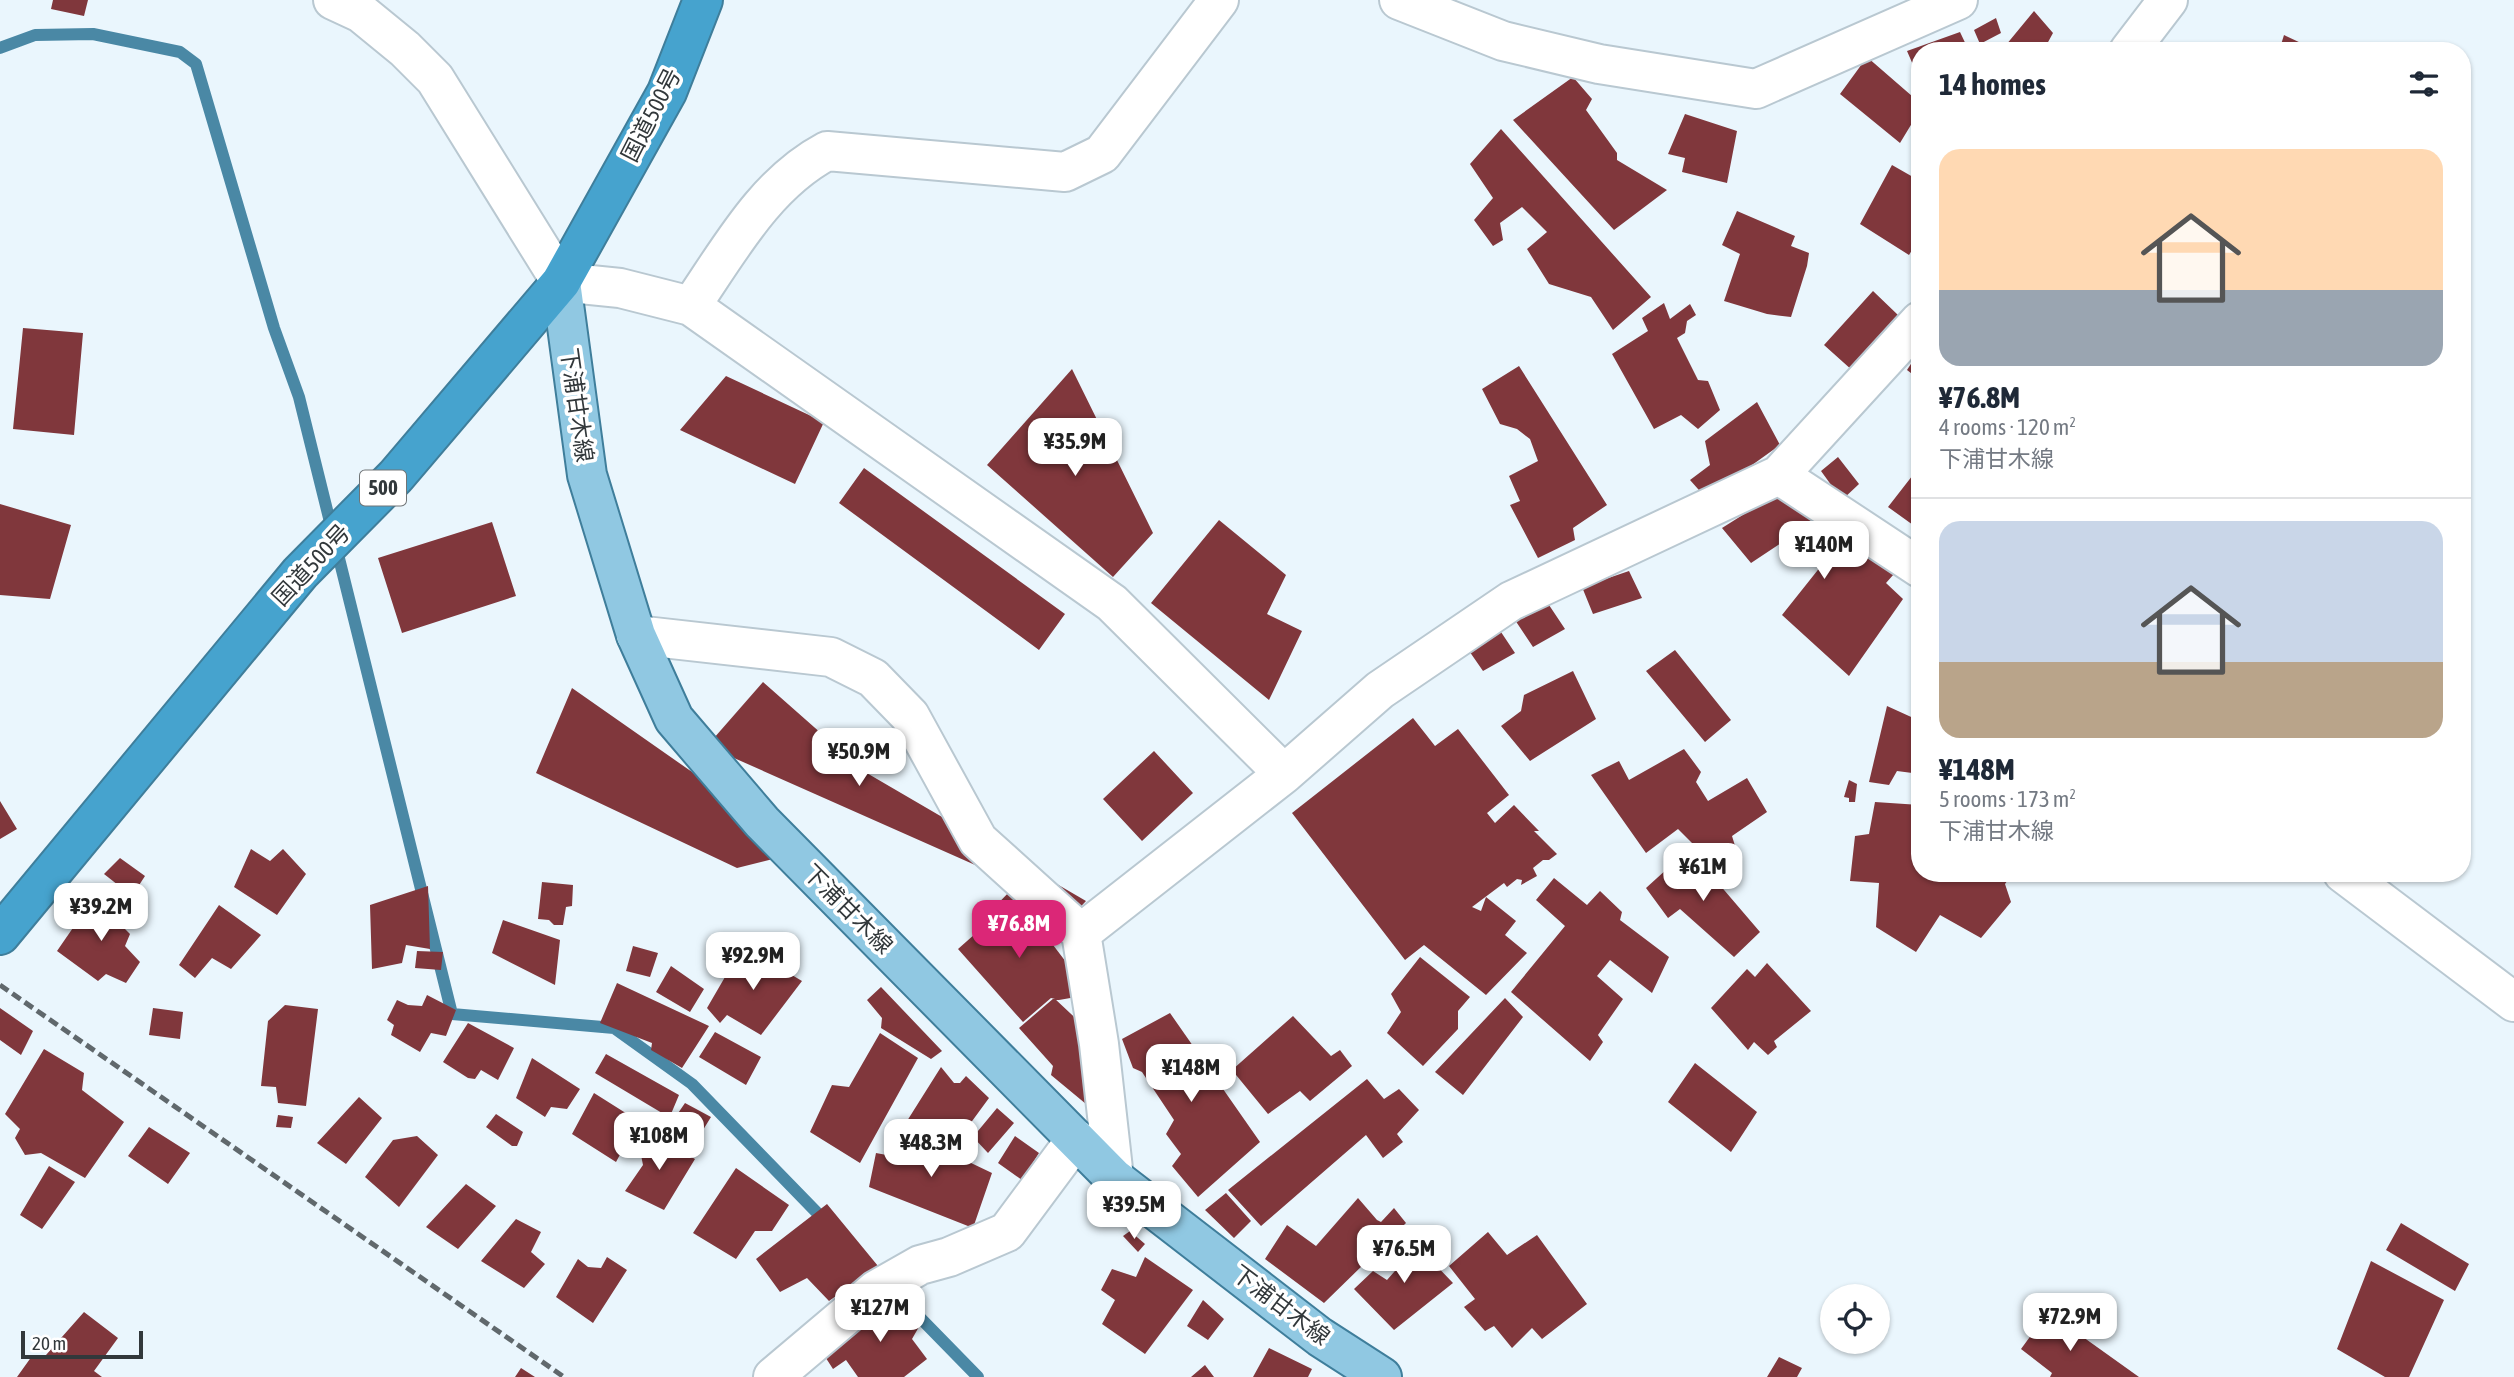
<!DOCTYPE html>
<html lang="en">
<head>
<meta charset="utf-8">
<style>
	body { margin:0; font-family:"Asap Condensed","Noto Sans JP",sans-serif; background:#f6f6f7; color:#1f2937; height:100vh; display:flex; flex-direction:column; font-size:26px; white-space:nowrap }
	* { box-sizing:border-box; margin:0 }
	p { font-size:23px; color:#747a83 }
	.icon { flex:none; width:38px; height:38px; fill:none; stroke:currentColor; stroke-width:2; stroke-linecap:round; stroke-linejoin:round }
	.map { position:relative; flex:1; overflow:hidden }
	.sheet { position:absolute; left:1911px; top:42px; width:560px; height:840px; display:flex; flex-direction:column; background:#fff; border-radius:28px; box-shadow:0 2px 5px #0004 }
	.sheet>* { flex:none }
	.buttons { position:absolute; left:1820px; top:1284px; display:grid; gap:14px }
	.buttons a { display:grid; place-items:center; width:70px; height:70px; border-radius:50%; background:#fff; box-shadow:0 2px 5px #0004; font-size:35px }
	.scale { position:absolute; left:21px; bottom:18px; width:122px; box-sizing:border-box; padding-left:7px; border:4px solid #32383b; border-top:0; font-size:19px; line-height:24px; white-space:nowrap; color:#32383b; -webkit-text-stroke:5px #fff; paint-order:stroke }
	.price { position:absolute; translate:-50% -60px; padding:0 16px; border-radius:14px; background:#fff; color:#222; font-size:23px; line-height:46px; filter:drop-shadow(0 2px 4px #0008) }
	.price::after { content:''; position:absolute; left:50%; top:42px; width:21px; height:16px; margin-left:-10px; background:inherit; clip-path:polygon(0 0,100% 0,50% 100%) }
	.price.current { background:#db2777; color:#fff }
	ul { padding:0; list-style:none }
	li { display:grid; align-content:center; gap:14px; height:371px; padding:0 28px }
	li+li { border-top:2px solid #e0e1e3 }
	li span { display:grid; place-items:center; height:217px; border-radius:21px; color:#555 }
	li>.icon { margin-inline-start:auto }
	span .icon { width:126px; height:126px; fill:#fffc; stroke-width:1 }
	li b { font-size:30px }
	h2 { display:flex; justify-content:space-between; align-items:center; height:84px; padding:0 28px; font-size:30px }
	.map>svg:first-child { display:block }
</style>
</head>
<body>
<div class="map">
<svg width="2514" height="1377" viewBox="0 0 2514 1377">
	<rect width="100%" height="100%" fill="#eaf6fd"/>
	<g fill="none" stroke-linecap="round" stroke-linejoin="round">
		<path stroke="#4a88a5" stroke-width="12" d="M 0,48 L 35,35 L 93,34 L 180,52 L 196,64 L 274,328 L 299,397 L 452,1014 L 614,1028 L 692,1084 L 828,1224
			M 890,1287 L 978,1377"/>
	</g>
	<path fill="#80373c" d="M 53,0 L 88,0 L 84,16 L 51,9 Z
		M 2034,11 L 2053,33 L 2047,44 L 2052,51 L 2001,51 Z
		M 1996,18 L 2001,33 L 1980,44 L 1974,30 Z
		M 1960,32 L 1969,51 L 1920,51 L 1920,81 L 1907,51 Z
		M 2284,35 L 2318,51 L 2279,51 Z
		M 1867,57 L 1920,103 L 1920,110 L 1900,143 L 1840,94 Z
		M 1573,77 L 1592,99 L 1586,110 L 1617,153 L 1617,160 L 1667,190 L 1614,230 L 1513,120 Z
		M 1685,114 L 1737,131 L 1727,183 L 1682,172 L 1685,158 L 1668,154 Z
		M 1501,129 L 1651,297 L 1613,330 L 1591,297 L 1549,284 L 1527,249 L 1547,232 L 1522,207 L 1500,223 L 1503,240 L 1493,246 L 1474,220 L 1493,198 L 1470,164 Z
		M 1892,165 L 1920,181 L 1920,237 L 1909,255 L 1860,224 Z
		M 1737,211 L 1795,236 L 1791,246 L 1809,253 L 1807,266 L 1791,317 L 1767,314 L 1724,301 L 1740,254 L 1722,245 Z
		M 1873,291 L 1898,315 L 1853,371 L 1824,345 Z
		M 1664,303 L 1670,319 L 1690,304 L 1696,315 L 1687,321 L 1685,333 L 1677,338 L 1698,380 L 1708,381 L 1720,410 L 1698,429 L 1681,415 L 1654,429 L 1612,354 L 1648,331 L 1642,318 Z
		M 23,328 L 83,333 L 74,435 L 13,429 Z
		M 1920,350 L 1920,380 L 1907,370 Z
		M 1519,366 L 1607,505 L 1573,528 L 1575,540 L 1538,558 L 1510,505 L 1520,501 L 1509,476 L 1538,461 L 1530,439 L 1517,429 L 1500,424 L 1482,389 Z
		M 1072,369 L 1153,533 L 1113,577 L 987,465 Z
		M 726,376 L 824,422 L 795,484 L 680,430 Z
		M 1757,402 L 1780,445 L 1706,498 L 1690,480 L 1710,465 L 1705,441 Z
		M 1838,457 L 1859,484 L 1842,500 L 1821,471 Z
		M 864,468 L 1065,614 L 1039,650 L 839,503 Z
		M 1916,471 L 1920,473 L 1920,530 L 1888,507 Z
		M 1776,494 L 1894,574 L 1886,583 L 1903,599 L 1849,676 L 1782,615 L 1821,566 L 1793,535 L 1751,563 L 1722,528 Z
		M 0,504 L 71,525 L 50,599 L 0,595 Z
		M 1219,520 L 1286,575 L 1267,614 L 1302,631 L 1269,700 L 1151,603 Z
		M 492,522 L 516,596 L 402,633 L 378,558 Z
		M 1629,571 L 1642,598 L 1593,614 L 1582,587 Z
		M 1549,605 L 1565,629 L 1533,647 L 1515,620 Z
		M 1499,629 L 1515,653 L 1483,671 L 1465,645 Z
		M 1675,650 L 1731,720 L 1705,742 L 1646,671 Z
		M 1573,671 L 1596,719 L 1530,761 L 1501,726 L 1521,711 L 1524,695 Z
		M 763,682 L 865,772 L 1086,901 L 1072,916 L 1034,891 L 707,746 Z
		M 572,688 L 805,851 L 737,868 L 536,773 Z
		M 1887,706 L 1920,721 L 1920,774 L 1897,771 L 1889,785 L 1869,782 Z
		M 1413,718 L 1435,746 L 1458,729 L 1509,795 L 1487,813 L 1495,823 L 1514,805 L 1539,831 L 1534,831 L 1557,854 L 1549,860 L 1543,860 L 1533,868 L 1537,876 L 1521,885 L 1522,880 L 1517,879 L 1507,887 L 1504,883 L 1472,907 L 1481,911 L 1486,897 L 1516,921 L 1505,935 L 1527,953 L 1486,995 L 1424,945 L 1405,960 L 1292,813 Z
		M 1684,749 L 1701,772 L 1696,782 L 1708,801 L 1747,778 L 1767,812 L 1732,836 L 1736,849 L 1714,865 L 1678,829 L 1646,853 L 1591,775 L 1619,761 L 1629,780 Z
		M 1154,751 L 1193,793 L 1142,841 L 1103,799 Z
		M 1849,780 L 1857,784 L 1855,802 L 1849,802 L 1849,798 L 1844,797 Z
		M 0,801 L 17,829 L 0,839 Z
		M 1875,802 L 1920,805 L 1920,873 L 2013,873 L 2005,884 L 2011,902 L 1981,938 L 1940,915 L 1916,952 L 1876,927 L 1879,883 L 1850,881 L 1855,836 L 1869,834 Z
		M 251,849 L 270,861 L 283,849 L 306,874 L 277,915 L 234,887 Z
		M 1689,849 L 1760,932 L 1734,957 L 1680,909 L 1668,918 L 1646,888 Z
		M 120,858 L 145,876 L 132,896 L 104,874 Z
		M 1554,878 L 1587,905 L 1600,891 L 1622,912 L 1620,920 L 1669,957 L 1652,993 L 1610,960 L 1597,976 L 1623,999 L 1598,1035 L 1603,1042 L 1590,1061 L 1511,992 L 1565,926 L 1536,900 Z
		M 542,882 L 573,885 L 572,906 L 566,907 L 563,925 L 554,925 L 549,920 L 538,919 Z
		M 428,886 L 430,949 L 406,945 L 402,963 L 372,969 L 370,905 Z
		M 1011,890 L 1079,979 L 1076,997 L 1059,1000 L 1051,998 L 1023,1022 L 958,949 L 984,926 L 985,917 Z
		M 97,893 L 124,912 L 122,926 L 130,934 L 125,946 L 140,962 L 126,983 L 106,974 L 98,981 L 57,951 Z
		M 219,905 L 261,935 L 231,969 L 212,958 L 195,978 L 179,965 Z
		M 503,920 L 560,940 L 555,985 L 492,953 Z
		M 633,946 L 658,953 L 650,977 L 626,971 Z
		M 743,946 L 802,981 L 761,1035 L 727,1015 L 720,1023 L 707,1008 Z
		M 417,951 L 443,952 L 441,970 L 415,968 Z
		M 1420,957 L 1470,997 L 1458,1011 L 1458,1029 L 1423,1066 L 1387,1033 L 1401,1012 L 1391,994 Z
		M 1767,963 L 1811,1011 L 1774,1041 L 1777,1047 L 1768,1055 L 1754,1042 L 1748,1050 L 1711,1008 L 1747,969 L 1755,977 Z
		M 671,966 L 704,989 L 690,1012 L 656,992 Z
		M 617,983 L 709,1026 L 682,1068 L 651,1050 L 652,1043 L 600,1023 Z
		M 881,987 L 942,1051 L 931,1059 L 881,1028 L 882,1018 L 867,1000 Z
		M 427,995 L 456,1010 L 446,1036 L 431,1033 L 420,1052 L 391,1035 L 394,1025 L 387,1020 L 397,1000 L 408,1005 L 422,1006 Z
		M 1054,998 L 1086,1028 L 1086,1104 L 1051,1075 L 1053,1066 L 1019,1028 Z
		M 1505,998 L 1523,1017 L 1463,1095 L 1435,1072 Z
		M 285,1005 L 318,1009 L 306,1106 L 278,1103 L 276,1087 L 261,1086 L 268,1021 Z
		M 0,1008 L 33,1031 L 21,1055 L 0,1040 Z
		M 153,1008 L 183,1012 L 180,1039 L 149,1035 Z
		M 1170,1013 L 1260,1142 L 1198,1197 L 1172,1166 L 1181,1154 L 1166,1134 L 1174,1120 L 1142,1072 L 1133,1068 L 1122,1039 Z
		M 1293,1016 L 1331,1056 L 1340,1050 L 1352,1066 L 1310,1101 L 1300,1091 L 1268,1114 L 1232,1070 Z
		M 468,1023 L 514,1048 L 498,1080 L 481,1070 L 475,1079 L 468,1078 L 443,1062 Z
		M 715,1032 L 761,1057 L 746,1085 L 699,1057 Z
		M 880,1033 L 918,1058 L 860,1163 L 810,1132 L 832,1085 L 849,1087 Z
		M 44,1049 L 84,1073 L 82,1090 L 124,1122 L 85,1178 L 41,1153 L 25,1155 L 15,1138 L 20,1129 L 5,1114 Z
		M 606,1054 L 679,1095 L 671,1114 L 662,1113 L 595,1073 Z
		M 532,1058 L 580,1089 L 567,1109 L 551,1107 L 545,1117 L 516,1098 Z
		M 1695,1063 L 1757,1112 L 1731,1152 L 1668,1102 Z
		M 941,1067 L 954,1083 L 960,1083 L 966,1076 L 989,1098 L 956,1143 L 936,1128 L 925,1135 L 907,1121 Z
		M 1367,1079 L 1384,1099 L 1399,1089 L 1419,1110 L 1397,1134 L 1403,1142 L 1383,1158 L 1366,1135 L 1261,1226 L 1228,1190 Z
		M 594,1093 L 632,1117 L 629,1138 L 616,1162 L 572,1134 Z
		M 359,1097 L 382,1118 L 346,1164 L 317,1143 Z
		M 685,1103 L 711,1117 L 698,1138 L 672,1122 Z
		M 997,1108 L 1014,1123 L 988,1153 L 973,1137 Z
		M 496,1114 L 523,1132 L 517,1146 L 512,1146 L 486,1127 Z
		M 278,1115 L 293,1117 L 291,1128 L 276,1127 Z
		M 149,1127 L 190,1153 L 168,1184 L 128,1156 Z
		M 902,1130 L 992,1173 L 973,1228 L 869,1187 L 876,1153 L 892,1156 Z
		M 645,1131 L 695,1159 L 664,1210 L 625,1191 L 643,1165 L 641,1155 L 638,1151 Z
		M 417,1136 L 438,1155 L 399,1207 L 365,1177 L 393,1140 Z
		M 1015,1136 L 1039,1153 L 1022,1180 L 998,1163 Z
		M 49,1166 L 75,1182 L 42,1229 L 20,1215 Z
		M 736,1168 L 789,1205 L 772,1231 L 755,1231 L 736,1259 L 693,1233 Z
		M 466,1184 L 496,1206 L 458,1249 L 426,1227 Z
		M 1226,1193 L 1251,1221 L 1234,1238 L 1205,1210 Z
		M 1358,1198 L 1377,1220 L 1381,1222 L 1394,1208 L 1406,1223 L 1324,1303 L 1265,1259 L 1287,1225 L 1316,1246 Z
		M 827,1204 L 878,1266 L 829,1301 L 807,1278 L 780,1292 L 756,1259 Z
		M 516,1219 L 541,1232 L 531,1252 L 545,1264 L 524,1288 L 481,1261 Z
		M 2401,1223 L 2469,1264 L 2455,1291 L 2386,1250 Z
		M 1130,1231 L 1145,1244 L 1138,1252 L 1123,1236 Z
		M 1488,1232 L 1507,1255 L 1537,1235 L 1587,1304 L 1542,1339 L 1532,1328 L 1512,1348 L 1494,1326 L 1485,1331 L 1464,1307 L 1475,1299 L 1449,1266 Z
		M 1405,1233 L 1453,1283 L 1394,1330 L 1354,1289 L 1373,1271 L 1387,1280 L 1402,1263 L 1389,1247 Z
		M 607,1257 L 627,1270 L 593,1323 L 556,1297 L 578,1259 L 588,1267 L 601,1268 Z
		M 1145,1257 L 1193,1290 L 1145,1354 L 1102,1324 L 1115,1300 L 1101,1290 L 1112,1269 L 1136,1277 Z
		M 2371,1261 L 2444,1300 L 2409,1377 L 2385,1377 L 2337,1349 Z
		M 893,1296 L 920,1325 L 912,1339 L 927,1359 L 904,1377 L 858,1377 L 846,1360 L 833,1369 L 822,1352 Z
		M 1203,1300 L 1224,1319 L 1208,1340 L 1187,1326 Z
		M 84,1312 L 118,1338 L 94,1371 L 102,1377 L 17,1377 L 32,1356 L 46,1355 Z
		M 2048,1312 L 2139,1377 L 2050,1377 L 2052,1373 L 2021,1349 Z
		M 1269,1348 L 1312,1369 L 1308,1377 L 1253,1377 Z
		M 1779,1357 L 1802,1368 L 1797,1377 L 1767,1377 Z
		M 1205,1365 L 1214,1377 L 1191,1377 Z
		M 521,1368 L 535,1377 L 515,1377 Z"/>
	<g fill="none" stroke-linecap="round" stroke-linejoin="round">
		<defs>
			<path id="minor" d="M 333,0 L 361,13 L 405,49 L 435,79 L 561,282 L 620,288 L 691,306 L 1112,603 L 1284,774
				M 1399,0 L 1503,41 L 1599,64 L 1756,89 L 1958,0
				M 2129,51 L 2168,0
				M 691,306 C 730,249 765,184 827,151 L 1065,172 L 1102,154 L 1219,0
				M 1779,475 L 1920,568
				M 636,635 L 831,657 L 873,678 L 910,716 L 978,840 L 1081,933
				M 2343,873 L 2514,1002
				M 1114,1178 L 1099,1044 L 1081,933 L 1284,774 L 1380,690 L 1511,601 L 1779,475 L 1920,321
				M 773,1377 L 876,1290 L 920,1265 L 949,1257 L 1007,1232 L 1076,1139"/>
			<path id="major" d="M 561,282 L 587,475 L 636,635 L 674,719 L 762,822 L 1114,1178 L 1320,1337 L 1382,1377"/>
			<path id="highway" d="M 0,935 L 300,573 L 396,476 L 561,282 L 667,92 L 703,0"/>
		</defs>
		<use href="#minor" stroke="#b9c8d1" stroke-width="42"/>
		<use href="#major" stroke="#3f7e9b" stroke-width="42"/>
		<use href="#highway" stroke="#3f7e9b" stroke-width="42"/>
		<use href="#minor" stroke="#fff" stroke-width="38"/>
		<use href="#major" stroke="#90c8e2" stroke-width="38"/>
		<use href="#highway" stroke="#46a3ce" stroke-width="38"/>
		<path stroke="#60686c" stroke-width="5" stroke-dasharray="10 5" stroke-linecap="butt" d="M 0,985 L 564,1377"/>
	</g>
	<g text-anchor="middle" stroke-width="7" stroke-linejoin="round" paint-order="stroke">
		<rect fill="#fff" stroke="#707476" stroke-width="2" x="360" y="470.5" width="46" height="35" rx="5"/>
		<g font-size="21" font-weight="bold" fill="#32383b">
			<text x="383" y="495">500</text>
		</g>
		<g font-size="23" fill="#32383b" stroke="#fff">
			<text transform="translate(651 115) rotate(-63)" y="8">国道500号</text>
			<text transform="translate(577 405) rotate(82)" y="8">下浦甘木線</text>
			<text transform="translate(311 565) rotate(-47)" y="8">国道500号</text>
			<text transform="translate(848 909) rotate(45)" y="8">下浦甘木線</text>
			<text transform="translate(1281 1305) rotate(37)" y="8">下浦甘木線</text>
		</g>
	</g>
</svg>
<div class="buttons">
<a><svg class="icon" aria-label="locate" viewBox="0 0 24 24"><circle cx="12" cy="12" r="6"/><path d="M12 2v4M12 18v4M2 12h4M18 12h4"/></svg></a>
</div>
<div class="scale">20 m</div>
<b class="price" style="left:1075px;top:478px">¥35.9M</b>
<b class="price" style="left:1824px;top:581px">¥140M</b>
<b class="price" style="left:859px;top:788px">¥50.9M</b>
<b class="price" style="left:1703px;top:903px">¥61M</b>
<b class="price" style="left:101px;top:943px">¥39.2M</b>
<b class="price current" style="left:1019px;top:960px">¥76.8M</b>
<b class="price" style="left:753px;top:992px">¥92.9M</b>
<b class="price" style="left:1191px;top:1104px">¥148M</b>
<b class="price" style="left:659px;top:1172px">¥108M</b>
<b class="price" style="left:931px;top:1179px">¥48.3M</b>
<b class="price" style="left:1134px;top:1241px">¥39.5M</b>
<b class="price" style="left:1404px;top:1285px">¥76.5M</b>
<b class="price" style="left:880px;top:1344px">¥127M</b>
<b class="price" style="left:2070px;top:1353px">¥72.9M</b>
<section class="sheet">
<h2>14 homes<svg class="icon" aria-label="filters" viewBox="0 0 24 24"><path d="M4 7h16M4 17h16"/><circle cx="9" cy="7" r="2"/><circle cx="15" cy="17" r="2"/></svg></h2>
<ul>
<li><span style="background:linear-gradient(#ffd9b3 65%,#9aa5b1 0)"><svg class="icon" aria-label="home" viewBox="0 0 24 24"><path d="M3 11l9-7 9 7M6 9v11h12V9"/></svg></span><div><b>¥76.8M</b><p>4 rooms · 120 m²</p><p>下浦甘木線</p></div></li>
<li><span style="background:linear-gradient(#c9d6e8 65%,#b9a48a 0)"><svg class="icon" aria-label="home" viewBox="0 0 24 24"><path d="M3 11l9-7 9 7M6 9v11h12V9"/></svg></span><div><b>¥148M</b><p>5 rooms · 173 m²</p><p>下浦甘木線</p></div></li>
</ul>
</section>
</div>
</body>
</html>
